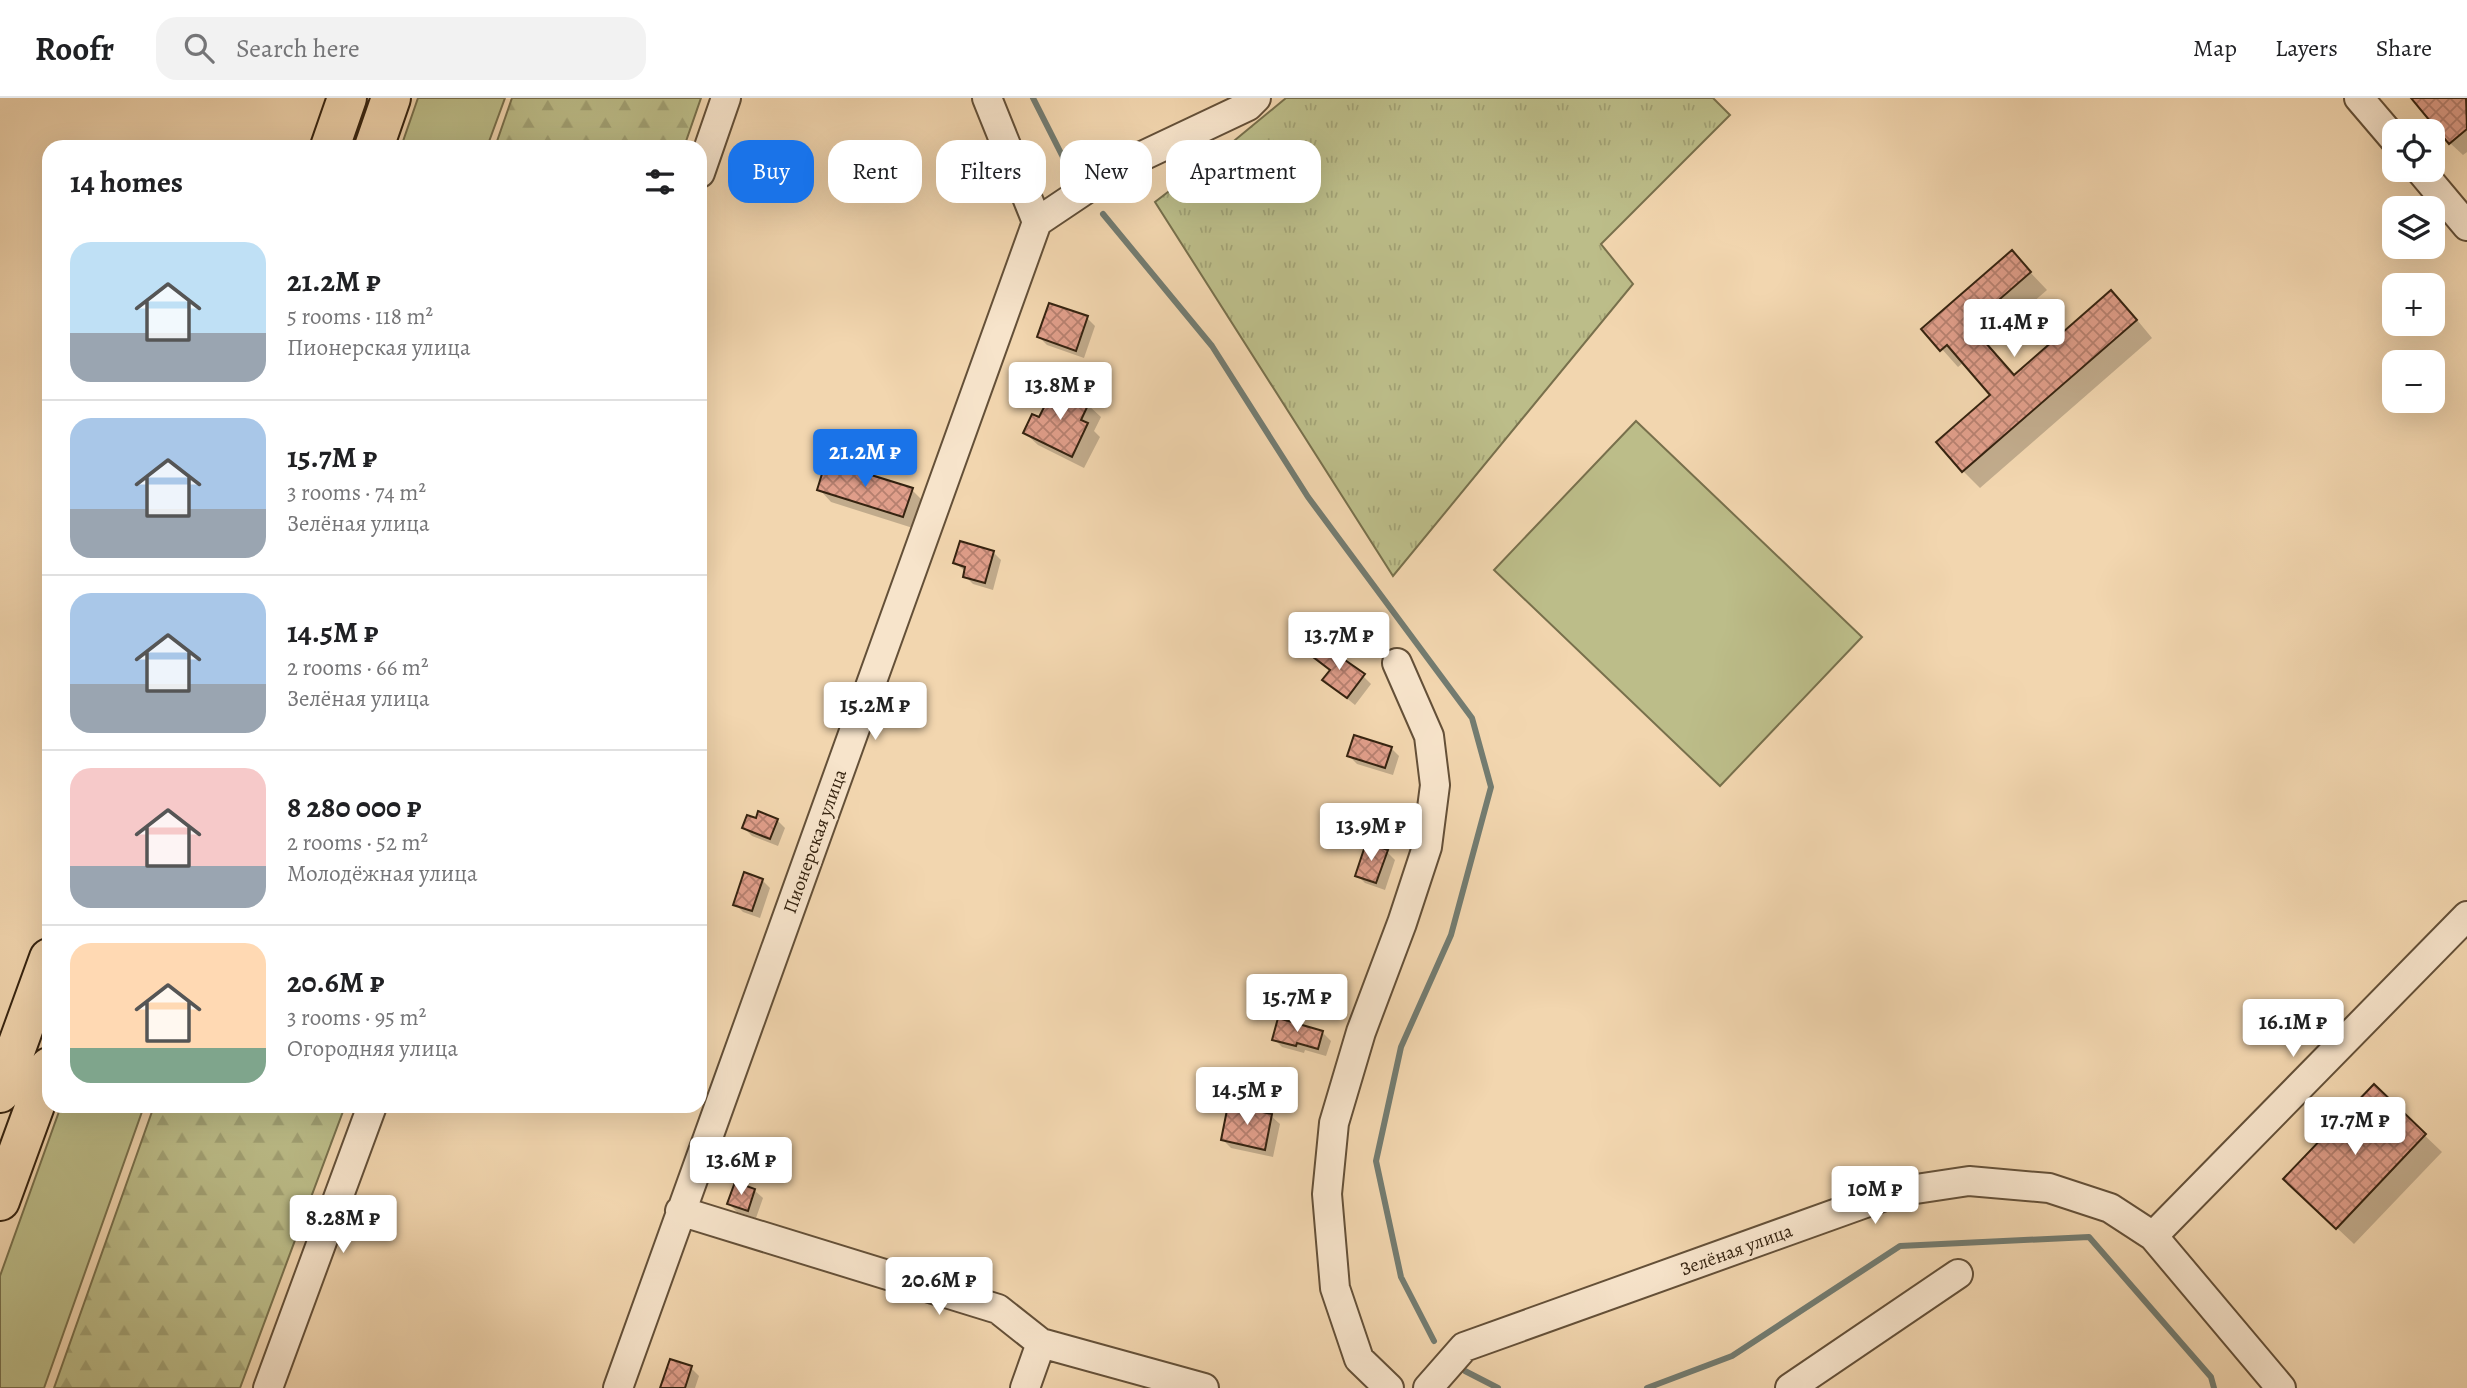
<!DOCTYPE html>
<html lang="en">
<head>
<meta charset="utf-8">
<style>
	body { margin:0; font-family:Alegreya,serif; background:#f2f2f2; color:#202124; height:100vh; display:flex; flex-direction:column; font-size:26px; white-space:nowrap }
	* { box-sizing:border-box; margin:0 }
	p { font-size:23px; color:#757577 }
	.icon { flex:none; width:38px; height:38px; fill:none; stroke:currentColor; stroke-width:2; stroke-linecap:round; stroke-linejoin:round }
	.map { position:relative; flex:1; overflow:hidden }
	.side { position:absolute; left:42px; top:42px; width:665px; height:973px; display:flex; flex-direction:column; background:#fff; border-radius:21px; box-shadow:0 7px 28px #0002 }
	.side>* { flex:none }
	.hud { position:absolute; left:728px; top:42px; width:665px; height:63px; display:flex; gap:14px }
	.buttons { position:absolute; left:2382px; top:21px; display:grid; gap:14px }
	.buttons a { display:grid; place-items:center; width:63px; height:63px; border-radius:14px; background:#fff; box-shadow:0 7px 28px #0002; font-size:35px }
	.price { position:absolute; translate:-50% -60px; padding:0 16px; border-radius:7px; background:#fff; color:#222; font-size:23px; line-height:46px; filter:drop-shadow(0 2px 4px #0008) }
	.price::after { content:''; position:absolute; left:50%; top:42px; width:21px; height:16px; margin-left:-10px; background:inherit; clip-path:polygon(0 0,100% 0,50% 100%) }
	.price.selected { background:#1a73e8; color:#fff }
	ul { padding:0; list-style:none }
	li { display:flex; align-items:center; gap:21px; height:175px; padding:0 28px }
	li+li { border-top:2px solid #e0e0e0 }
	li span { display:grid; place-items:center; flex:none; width:196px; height:140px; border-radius:21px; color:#555 }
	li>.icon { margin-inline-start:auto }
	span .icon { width:84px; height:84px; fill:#fffc; stroke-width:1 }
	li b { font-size:30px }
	h2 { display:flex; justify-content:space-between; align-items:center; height:84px; padding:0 28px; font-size:30px }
	.pill { padding:0 24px; border-radius:21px; background:#fff; box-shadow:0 7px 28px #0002; font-size:24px; line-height:63px }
	.pill.selected { background:#1a73e8; color:#fff }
	header { display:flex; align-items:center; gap:42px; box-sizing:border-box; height:98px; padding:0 35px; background:#fff; border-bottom:2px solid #e0e0e0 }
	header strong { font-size:33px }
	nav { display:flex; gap:38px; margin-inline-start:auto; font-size:24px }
	.search { width:490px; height:63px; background:#f2f2f2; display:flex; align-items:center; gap:18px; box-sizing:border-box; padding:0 24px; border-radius:21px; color:#757577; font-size:26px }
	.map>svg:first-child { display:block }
</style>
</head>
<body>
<header>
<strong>Roofr</strong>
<div class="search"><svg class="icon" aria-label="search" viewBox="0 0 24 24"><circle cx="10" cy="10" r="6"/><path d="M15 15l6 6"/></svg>Search here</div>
<nav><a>Map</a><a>Layers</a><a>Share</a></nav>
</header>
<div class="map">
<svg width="2467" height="1290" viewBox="0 0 2467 1290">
	<defs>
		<pattern id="forest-firs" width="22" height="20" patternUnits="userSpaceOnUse" patternTransform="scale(1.75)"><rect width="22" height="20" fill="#bcbd89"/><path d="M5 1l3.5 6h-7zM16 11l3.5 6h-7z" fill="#a2a275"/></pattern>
		<pattern id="park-tufts" width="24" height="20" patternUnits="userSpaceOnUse" patternTransform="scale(1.75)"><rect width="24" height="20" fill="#bcbd89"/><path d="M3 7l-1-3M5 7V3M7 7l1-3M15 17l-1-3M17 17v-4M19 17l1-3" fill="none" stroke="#a2a275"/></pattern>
		<pattern id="building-cross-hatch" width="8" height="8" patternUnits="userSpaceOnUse" patternTransform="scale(1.75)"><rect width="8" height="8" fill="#e09e8a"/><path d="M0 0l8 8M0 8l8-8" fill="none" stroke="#b6806f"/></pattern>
	</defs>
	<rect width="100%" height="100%" fill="#f2d6af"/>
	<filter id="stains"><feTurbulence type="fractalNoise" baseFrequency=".00286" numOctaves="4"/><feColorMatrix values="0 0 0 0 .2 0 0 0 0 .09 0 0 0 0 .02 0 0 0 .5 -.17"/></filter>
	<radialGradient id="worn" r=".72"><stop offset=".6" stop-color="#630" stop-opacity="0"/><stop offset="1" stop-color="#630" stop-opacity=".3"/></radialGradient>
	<path fill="#bcbd89" stroke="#78704c" stroke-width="2" d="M 418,0 L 505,0 L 487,49 L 401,49 Z
		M 1636,323 L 1862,539 L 1720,688 L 1494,472 Z
		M 61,1008 L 144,1008 L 44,1290 L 0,1290 L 0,1178 Z"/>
	<path fill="url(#forest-firs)" stroke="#78704c" stroke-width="2" d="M 512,0 L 701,0 L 684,49 L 495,49 Z
		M 154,1008 L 345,1008 L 240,1290 L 54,1290 Z"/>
	<path fill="url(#park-tufts)" stroke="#78704c" stroke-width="2" d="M 1286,0 L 1713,0 L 1730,17 L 1601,146 L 1633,186 L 1393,478 L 1155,104 L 1229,47 Z"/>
	<path fill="#0003" d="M 2414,0 L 2467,0 L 2467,54 L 2463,57 L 2450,45 Z
		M 2012,155 L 2047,192 L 1986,245 L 2015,278 L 2128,211 L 2152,240 L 1980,390 L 1963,373 L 1993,297 L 1964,264 L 1958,269 L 1924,231 Z
		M 1087,220 L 1095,228 L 1084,260 L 1047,247 L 1039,239 Z
		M 1056,290 L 1088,307 L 1101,319 L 1094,333 L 1100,339 L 1084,370 L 1038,347 L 1025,335 L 1040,322 Z
		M 819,391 L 912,392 L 924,404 L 916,431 L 831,404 Z
		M 993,454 L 1001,462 L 993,492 L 973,486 L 965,478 L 966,474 L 955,465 Z
		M 1363,578 L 1371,586 L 1355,607 L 1324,582 Z
		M 1391,650 L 1399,658 L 1393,677 L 1357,666 L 1349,658 Z
		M 757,722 L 777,722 L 785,730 L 778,748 L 752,738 L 744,730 Z
		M 1387,754 L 1395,762 L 1385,792 L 1365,785 L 1357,777 Z
		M 762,782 L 770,790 L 760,820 L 743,814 L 735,806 Z
		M 1322,934 L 1331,943 L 1326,958 L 1305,952 L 1304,955 L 1282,949 L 1274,941 Z
		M 2374,989 L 2442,1054 L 2354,1146 L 2303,1098 Z
		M 1271,1018 L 1280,1026 L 1273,1059 L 1231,1050 L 1223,1042 Z
		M 754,1092 L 763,1100 L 756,1120 L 737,1114 L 729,1106 Z
		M 691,1270 L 699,1278 L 695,1290 L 662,1290 Z"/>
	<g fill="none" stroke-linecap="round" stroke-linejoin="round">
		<path stroke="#737c71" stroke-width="6" d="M 1033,0 L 1073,79
			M 1103,116 L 1212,248 L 1308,399 L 1472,620 L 1491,689 L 1451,837 L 1401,949 L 1376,1063 L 1401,1179 L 1434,1243
			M 1465,1273 L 1498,1290
			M 1647,1290 L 1732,1258 L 1900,1148 L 2089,1139 L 2211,1279 L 2214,1290"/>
	</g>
	<path fill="url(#building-cross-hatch)" stroke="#352310" stroke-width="2" d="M 2411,0 L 2466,0 L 2467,31 L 2449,46 Z
		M 2012,152 L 2031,174 L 1970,227 L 2014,277 L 2111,192 L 2137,222 L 1962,374 L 1936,344 L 1990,297 L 1947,247 L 1940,253 L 1921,231 Z
		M 1049,205 L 1088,218 L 1076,253 L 1037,239 Z
		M 1055,288 L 1089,305 L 1081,322 L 1088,325 L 1072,359 L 1023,335 L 1032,316 L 1039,319 Z
		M 826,363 L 913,390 L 903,419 L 817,392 Z
		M 960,443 L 994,453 L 985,485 L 963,479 L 965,469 L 953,465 Z
		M 1322,546 L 1365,576 L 1347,600 L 1322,582 L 1330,572 L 1313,559 Z
		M 1354,637 L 1392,649 L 1385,670 L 1347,658 Z
		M 758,713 L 778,721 L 770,741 L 742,730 L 747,717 L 756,720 Z
		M 1366,745 L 1388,752 L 1376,785 L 1355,778 Z
		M 744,774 L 763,781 L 752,813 L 733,807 Z
		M 1278,920 L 1323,933 L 1318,951 L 1297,945 L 1296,948 L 1272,942 Z
		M 2374,986 L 2426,1036 L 2336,1131 L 2283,1081 Z
		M 1228,1007 L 1272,1016 L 1265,1052 L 1221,1042 Z
		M 735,1084 L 755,1091 L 748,1113 L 727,1106 Z
		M 670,1261 L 692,1268 L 685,1290 L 660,1290 Z"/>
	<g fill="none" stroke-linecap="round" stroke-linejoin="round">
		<defs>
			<path id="minor" d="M 2359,0 L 2394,41
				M 2420,72 L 2467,128
				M 700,75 L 726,0
				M 1037,124 L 1119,69 L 1248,8 L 1256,0
				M 680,1113 L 998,1211 L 1041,1245 L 1204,1290
				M 2153,1138 L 2467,818
				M 268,1290 L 372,1008
				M 618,1290 L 1037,124 L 987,0
				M 1025,1290 L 1041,1245
				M 1389,1290 L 1359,1261 L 1335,1190 L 1327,1096 L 1334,1025 L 1361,934 L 1402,825 L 1427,749 L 1435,687 L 1429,638 L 1397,565
				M 1428,1290 L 1464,1249 L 1896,1094 L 1969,1083 L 2049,1090 L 2110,1110 L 2153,1138 L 2281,1290
				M 1790,1290 L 1958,1176"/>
			<path id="highway" d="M 330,49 L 347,0
				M 374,49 L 391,0
				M 0,995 L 49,860
				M 0,1103 L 49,969"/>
		</defs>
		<use href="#minor" stroke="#645038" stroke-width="32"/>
		<use href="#highway" stroke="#352310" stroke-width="42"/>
		<use href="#minor" stroke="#f7e4cb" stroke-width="28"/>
		<use href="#highway" stroke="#f2d6af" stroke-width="38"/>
	</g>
	<g text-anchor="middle" stroke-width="6" stroke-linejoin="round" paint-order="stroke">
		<g font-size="19" fill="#352310" stroke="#f7e4cb">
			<text transform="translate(814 743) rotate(-70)" y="7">Пионерская улица</text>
			<text transform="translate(1736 1151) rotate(-20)" y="7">Зелёная улица</text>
		</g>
	</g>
	<rect width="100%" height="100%" filter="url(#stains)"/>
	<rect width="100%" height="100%" fill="url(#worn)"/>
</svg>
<div class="buttons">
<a><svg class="icon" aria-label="locate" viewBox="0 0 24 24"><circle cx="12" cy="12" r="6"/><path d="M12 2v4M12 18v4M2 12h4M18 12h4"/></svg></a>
<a><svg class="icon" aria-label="layers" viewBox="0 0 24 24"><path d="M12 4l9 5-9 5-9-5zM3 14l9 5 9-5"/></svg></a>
<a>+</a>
<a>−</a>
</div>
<b class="price" style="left:2014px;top:261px">11.4M ₽</b>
<b class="price" style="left:1060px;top:324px">13.8M ₽</b>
<b class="price selected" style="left:865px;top:391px">21.2M ₽</b>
<b class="price" style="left:1339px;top:574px">13.7M ₽</b>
<b class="price" style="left:875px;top:644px">15.2M ₽</b>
<b class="price" style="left:1371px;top:765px">13.9M ₽</b>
<b class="price" style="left:1297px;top:936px">15.7M ₽</b>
<b class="price" style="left:2293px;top:961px">16.1M ₽</b>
<b class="price" style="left:1247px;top:1029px">14.5M ₽</b>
<b class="price" style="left:2355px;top:1059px">17.7M ₽</b>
<b class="price" style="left:741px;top:1099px">13.6M ₽</b>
<b class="price" style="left:1875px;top:1128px">10M ₽</b>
<b class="price" style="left:343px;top:1157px">8.28M ₽</b>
<b class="price" style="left:939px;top:1219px">20.6M ₽</b>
<div class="hud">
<a class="pill selected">Buy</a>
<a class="pill">Rent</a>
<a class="pill">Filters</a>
<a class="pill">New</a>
<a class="pill">Apartment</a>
</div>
<section class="side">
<h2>14 homes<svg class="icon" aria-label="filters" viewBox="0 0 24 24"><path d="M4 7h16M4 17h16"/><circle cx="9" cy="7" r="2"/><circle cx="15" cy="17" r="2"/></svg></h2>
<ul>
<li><span style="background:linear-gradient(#bfe0f5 65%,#9aa5b1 0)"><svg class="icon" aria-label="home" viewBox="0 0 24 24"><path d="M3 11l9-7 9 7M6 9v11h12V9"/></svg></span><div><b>21.2M ₽</b><p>5 rooms · 118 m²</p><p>Пионерская улица</p></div></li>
<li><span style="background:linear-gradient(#a9c7e8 65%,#9aa5b1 0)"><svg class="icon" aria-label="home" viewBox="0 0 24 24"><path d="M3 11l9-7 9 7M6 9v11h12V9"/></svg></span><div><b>15.7M ₽</b><p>3 rooms · 74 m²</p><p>Зелёная улица</p></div></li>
<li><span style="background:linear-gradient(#a9c7e8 65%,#9aa5b1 0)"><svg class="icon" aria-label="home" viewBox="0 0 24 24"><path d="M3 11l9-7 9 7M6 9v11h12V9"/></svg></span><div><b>14.5M ₽</b><p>2 rooms · 66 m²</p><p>Зелёная улица</p></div></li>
<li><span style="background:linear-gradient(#f6c9c9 70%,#9aa5b1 0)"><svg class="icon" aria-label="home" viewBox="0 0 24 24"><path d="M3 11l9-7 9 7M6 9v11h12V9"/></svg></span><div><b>8 280 000 ₽</b><p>2 rooms · 52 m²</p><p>Молодёжная улица</p></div></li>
<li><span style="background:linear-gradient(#ffd9b3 75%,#7fa58c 0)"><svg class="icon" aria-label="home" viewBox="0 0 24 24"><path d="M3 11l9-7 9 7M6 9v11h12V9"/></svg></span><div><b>20.6M ₽</b><p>3 rooms · 95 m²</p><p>Огородняя улица</p></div></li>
</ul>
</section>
</div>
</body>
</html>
